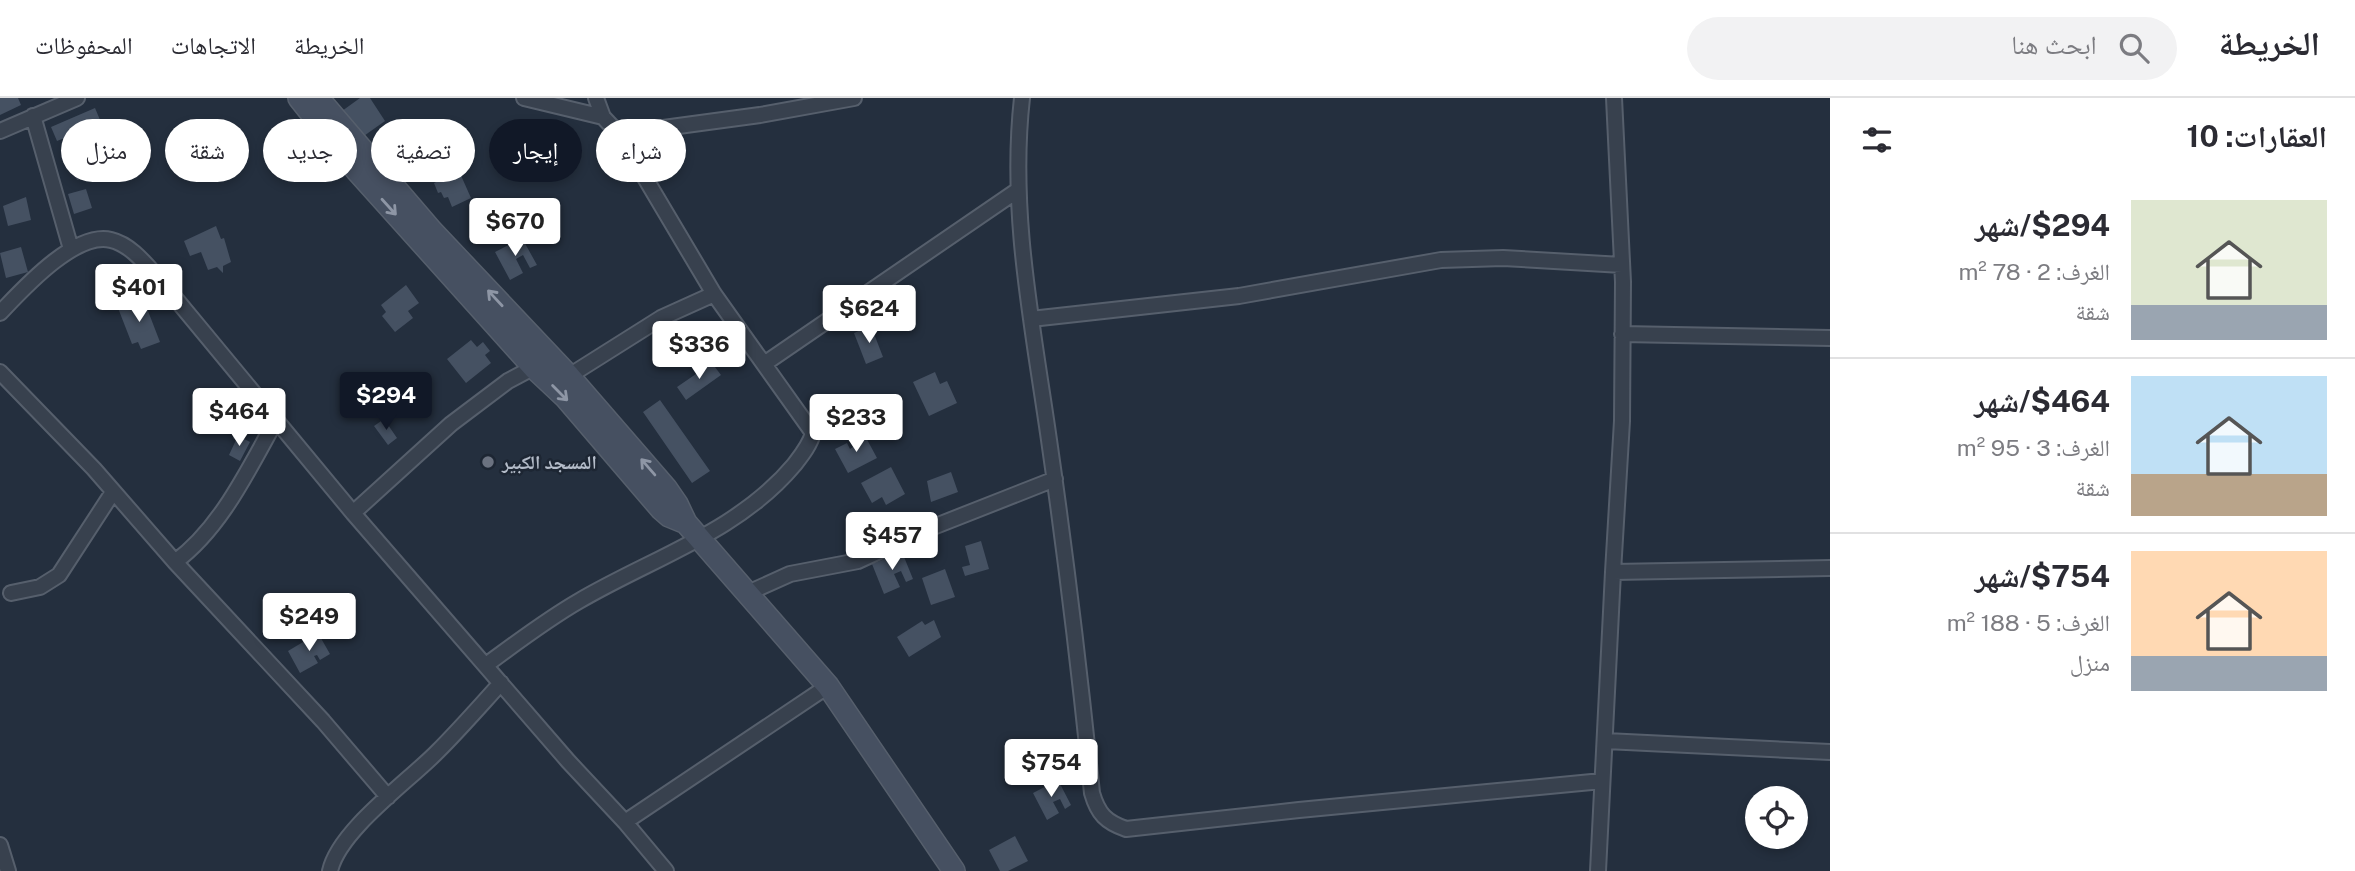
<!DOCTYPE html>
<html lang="ar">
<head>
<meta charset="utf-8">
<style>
	body { margin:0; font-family:"Public Sans","Noto Naskh Arabic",sans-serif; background:#f2f2f3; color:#2b2b33; direction:rtl; height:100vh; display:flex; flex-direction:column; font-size:26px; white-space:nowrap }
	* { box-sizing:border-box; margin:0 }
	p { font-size:23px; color:#7c7c81 }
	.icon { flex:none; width:38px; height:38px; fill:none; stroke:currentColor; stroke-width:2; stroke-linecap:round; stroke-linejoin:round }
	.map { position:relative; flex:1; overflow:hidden; direction:ltr }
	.side { display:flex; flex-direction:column; background:#fff; width:525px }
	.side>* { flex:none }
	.guide { position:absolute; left:21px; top:21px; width:665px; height:63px; direction:rtl; display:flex; gap:14px }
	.tools { position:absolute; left:1745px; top:688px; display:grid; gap:14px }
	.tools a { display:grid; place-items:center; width:63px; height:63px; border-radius:50%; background:#fff; box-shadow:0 4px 10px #0003; font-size:35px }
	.price { position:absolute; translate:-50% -60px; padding:0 16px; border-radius:7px; background:#fff; color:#222; font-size:23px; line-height:46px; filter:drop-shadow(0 2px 4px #0008) }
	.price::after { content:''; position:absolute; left:50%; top:42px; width:21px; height:16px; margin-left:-10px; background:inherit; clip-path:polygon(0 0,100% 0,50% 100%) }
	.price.selected { background:#111827; color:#fff }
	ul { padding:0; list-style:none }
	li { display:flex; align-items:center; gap:21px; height:175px; padding:0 28px }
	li+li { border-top:2px solid #e1e1e2 }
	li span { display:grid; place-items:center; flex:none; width:196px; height:140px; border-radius:0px; color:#555 }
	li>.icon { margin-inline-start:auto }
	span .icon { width:84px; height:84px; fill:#fffc; stroke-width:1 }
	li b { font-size:30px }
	h2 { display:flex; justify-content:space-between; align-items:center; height:84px; padding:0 28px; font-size:30px }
	.chip { padding:0 24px; border-radius:32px; background:#fff; box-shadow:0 4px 10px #0003; font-size:24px; line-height:63px }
	.chip.selected { background:#111827; color:#fff }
	header { display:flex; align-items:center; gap:42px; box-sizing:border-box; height:98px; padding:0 35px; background:#fff; border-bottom:2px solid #e1e1e2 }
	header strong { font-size:33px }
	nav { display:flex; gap:38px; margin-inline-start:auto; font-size:24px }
	.search { width:490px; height:63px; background:#f2f2f3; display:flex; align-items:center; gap:18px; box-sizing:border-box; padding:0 24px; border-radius:38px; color:#7c7c81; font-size:26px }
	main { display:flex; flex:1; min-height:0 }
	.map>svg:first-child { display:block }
</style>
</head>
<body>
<header>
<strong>الخريطة</strong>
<div class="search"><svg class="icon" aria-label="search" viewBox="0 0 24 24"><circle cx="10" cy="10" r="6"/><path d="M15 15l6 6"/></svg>ابحث هنا</div>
<nav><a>الخريطة</a><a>الاتجاهات</a><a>المحفوظات</a></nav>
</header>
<main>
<section class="side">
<h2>العقارات: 10<svg class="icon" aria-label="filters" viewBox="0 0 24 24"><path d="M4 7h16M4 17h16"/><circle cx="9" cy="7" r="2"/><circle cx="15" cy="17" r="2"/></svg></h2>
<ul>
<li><span style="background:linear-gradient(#dfe7d0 75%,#9aa5b1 0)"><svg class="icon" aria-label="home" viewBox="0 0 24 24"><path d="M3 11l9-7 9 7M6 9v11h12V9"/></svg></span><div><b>$294/شهر</b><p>الغرف: 2 · 78 m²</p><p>شقة</p></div></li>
<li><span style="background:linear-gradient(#bfe0f5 70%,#b9a48a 0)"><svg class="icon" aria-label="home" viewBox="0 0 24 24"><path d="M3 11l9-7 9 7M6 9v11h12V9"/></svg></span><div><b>$464/شهر</b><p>الغرف: 3 · 95 m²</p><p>شقة</p></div></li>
<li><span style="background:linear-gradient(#ffd9b3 75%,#9aa5b1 0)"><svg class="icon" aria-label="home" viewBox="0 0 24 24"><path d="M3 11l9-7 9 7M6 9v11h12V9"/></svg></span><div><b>$754/شهر</b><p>الغرف: 5 · 188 m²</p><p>منزل</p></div></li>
</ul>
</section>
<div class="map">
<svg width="1830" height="773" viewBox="0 0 1830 773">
	<rect width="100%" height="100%" fill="#242f3e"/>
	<path fill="#455162" d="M 0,0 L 18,0 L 21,7 L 0,17 Z
		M 360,0 L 370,0 L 385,23 L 361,40 L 342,13 Z
		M 95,10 L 106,36 L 86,44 L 82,33 L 57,43 L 51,29 Z
		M 401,33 L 418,62 L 403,71 L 391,52 L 388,54 L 382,45 Z
		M 88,56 L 89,59 L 98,56 L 104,74 L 77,82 L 70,61 Z
		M 459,73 L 471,100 L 452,109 L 448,99 L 444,100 L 441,94 L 438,95 L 434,85 Z
		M 86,91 L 92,110 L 74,116 L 68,96 Z
		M 26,99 L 31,122 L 8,128 L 3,108 Z
		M 216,128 L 221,141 L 224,140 L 231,164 L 223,168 L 223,175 L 217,169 L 208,172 L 201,154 L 190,158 L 184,143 Z
		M 522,140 L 537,167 L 530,170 L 523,157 L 516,161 L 523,175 L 510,182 L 495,154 Z
		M 21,149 L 28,174 L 6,180 L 0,155 Z
		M 406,187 L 419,205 L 408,213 L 413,220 L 395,234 L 382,218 L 386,214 L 381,207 Z
		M 143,200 L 160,244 L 141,251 L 138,244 L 132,246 L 118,210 Z
		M 871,228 L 883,259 L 866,266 L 854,235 Z
		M 471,242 L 477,249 L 483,244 L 490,253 L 485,257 L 491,265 L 466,285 L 447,261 Z
		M 712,265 L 721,277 L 686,302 L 677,289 Z
		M 935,274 L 940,286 L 947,283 L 957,305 L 929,318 L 913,284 Z
		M 660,302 L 710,373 L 692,385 L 643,314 Z
		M 384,321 L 397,340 L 388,347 L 374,328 Z
		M 863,334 L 877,360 L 848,375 L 835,351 L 847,345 L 850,351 L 856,347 L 853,340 Z
		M 235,336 L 250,344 L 240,363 L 229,357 L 236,342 L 233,340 Z
		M 891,369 L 905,396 L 886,407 L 882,399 L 872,405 L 861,385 Z
		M 951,374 L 958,394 L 931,404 L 927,383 Z
		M 981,443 L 989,471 L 965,478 L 962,469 L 970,467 L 965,448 Z
		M 902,454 L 913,481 L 906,484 L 901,473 L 894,476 L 900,489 L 884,496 L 872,466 Z
		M 945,471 L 955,499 L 931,507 L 922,480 Z
		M 934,522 L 941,539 L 909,559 L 897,539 L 922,523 L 925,527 Z
		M 318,535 L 330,556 L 320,562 L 317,557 L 314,558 L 318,565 L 300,575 L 288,553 Z
		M 1058,682 L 1071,707 L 1065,711 L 1060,701 L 1053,704 L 1059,715 L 1047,722 L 1033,695 Z
		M 1015,738 L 1028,763 L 1008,773 L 1000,773 L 989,752 Z"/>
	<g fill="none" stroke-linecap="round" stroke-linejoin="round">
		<defs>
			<path id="street" d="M 596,0 L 603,19
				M 1022,0 C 1009,115 1033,229 1049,342 C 1066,460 1080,577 1092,695 C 1098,716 1106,724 1126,731 L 1299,712 L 1602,683
				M 33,18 L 71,151
				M 0,33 L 77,0
				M 619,36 L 760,17 L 854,0
				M 0,215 C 22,192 75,133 111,142 C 132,147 147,168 161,183 L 353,415 L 568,663 L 625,724 L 828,588
				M 1031,221 L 1239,198 L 1441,162 L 1503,160 L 1622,167
				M 1622,236 L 1830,240
				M 764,266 L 1018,92
				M 0,274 L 94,371 L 175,464 L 323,623 L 388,699
				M 569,278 L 661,220 L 714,196
				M 353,415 L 451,326 L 508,283 L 540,266
				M 175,464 C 221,430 248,372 276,322
				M 1613,474 L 1622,323 L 1623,184 L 1614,0
				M 11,495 L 40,489 L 59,477 L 113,394
				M 748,495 L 790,476 L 858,463 L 923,433 L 1055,381
				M 486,567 C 516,545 546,522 579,503 C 652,460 738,434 794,367 C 801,358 810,347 813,335 L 714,196 L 619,36 L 603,19 L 524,0
				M 1606,643 L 1830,654
				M 625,724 L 666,773
				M 0,747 L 8,773
				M 330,773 C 339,732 409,683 438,653 C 460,631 480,608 501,585
				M 1598,773 L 1613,474 L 1830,470"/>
			<path id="secondary" d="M 299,0 L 357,73 L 534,270 L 565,299 L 661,411 L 669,418 L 686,425
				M 318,0 L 432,133 L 569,278 L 666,390 L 677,406 L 686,425 L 828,588 L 954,773"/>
		</defs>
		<use href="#street" stroke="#565f6c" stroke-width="18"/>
		<use href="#secondary" stroke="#565f6c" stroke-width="24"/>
		<use href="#street" stroke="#38414e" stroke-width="14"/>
		<use href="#secondary" stroke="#465061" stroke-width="21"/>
	</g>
	<defs><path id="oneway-shaft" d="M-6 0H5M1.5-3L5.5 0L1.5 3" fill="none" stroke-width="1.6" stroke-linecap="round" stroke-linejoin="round" transform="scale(1.75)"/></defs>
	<g stroke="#8e96a5">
		<use href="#oneway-shaft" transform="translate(389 109) rotate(48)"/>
		<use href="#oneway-shaft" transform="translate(495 200) rotate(-133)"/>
		<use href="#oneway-shaft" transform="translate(560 295) rotate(45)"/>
		<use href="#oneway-shaft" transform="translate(648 369) rotate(-131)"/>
	</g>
	<circle fill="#6b7280" stroke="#1d2633" stroke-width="2.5" cx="488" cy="364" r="7"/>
	<g text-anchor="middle" stroke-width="5" stroke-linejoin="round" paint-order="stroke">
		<g font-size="19" font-weight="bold" fill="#b4bcc9" stroke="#1d2633" text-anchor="start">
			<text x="502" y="371">المسجد الكبير</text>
		</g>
	</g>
</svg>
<div class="tools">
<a><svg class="icon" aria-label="locate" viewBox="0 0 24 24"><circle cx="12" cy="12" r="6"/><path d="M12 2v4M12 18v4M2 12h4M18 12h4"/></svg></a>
</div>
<b class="price" style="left:515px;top:160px">$670</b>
<b class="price" style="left:139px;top:226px">$401</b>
<b class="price" style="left:869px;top:247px">$624</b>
<b class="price" style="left:699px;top:283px">$336</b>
<b class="price selected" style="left:386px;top:334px">$294</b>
<b class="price" style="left:239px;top:350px">$464</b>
<b class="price" style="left:856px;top:356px">$233</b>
<b class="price" style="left:892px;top:474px">$457</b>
<b class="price" style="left:309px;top:555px">$249</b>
<b class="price" style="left:1051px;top:701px">$754</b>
<div class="guide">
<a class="chip">شراء</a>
<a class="chip selected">إيجار</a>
<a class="chip">تصفية</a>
<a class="chip">جديد</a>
<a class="chip">شقة</a>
<a class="chip">منزل</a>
</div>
</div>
</main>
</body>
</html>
